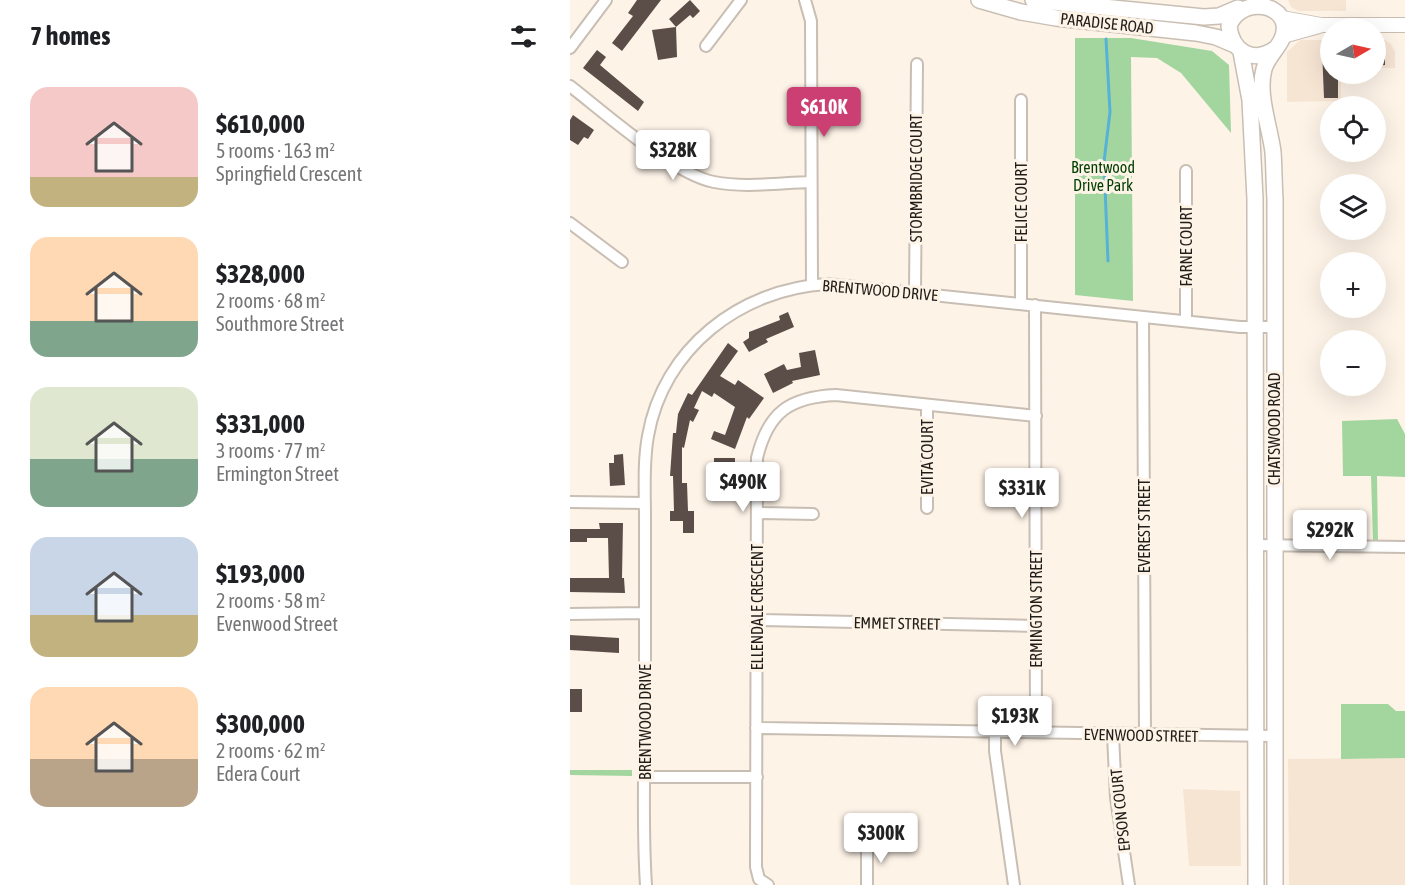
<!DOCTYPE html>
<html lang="en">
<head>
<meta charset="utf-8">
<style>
	body { margin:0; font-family:"Asap Condensed",sans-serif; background:#f2f2f2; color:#202124; height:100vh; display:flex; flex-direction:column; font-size:22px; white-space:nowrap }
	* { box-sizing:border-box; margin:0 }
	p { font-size:20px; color:#757577 }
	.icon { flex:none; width:33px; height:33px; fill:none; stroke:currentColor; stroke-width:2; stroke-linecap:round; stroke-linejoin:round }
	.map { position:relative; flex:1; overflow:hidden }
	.sheet { display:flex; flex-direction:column; background:#fff; width:570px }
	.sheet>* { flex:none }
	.needle { width:39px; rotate:81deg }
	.controls { position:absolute; left:750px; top:18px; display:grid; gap:12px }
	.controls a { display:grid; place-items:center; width:66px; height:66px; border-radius:50%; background:#fff; box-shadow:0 6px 24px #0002; font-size:30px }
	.price { position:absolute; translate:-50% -51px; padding:0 14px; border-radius:6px; background:#fff; color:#222; font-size:20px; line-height:39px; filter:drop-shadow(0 2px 3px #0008) }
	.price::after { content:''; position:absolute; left:50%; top:36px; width:18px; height:14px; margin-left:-9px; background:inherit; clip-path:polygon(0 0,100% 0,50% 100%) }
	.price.on { background:#cb3f72; color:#fff }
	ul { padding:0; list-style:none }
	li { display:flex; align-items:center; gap:18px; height:150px; padding:0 30px }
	li span { display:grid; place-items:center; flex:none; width:168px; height:120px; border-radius:18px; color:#555 }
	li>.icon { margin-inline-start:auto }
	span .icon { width:72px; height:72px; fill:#fffc; stroke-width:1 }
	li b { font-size:26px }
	h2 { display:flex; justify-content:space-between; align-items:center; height:72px; padding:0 30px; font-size:26px }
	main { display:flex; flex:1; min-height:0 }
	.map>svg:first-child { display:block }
</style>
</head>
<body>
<main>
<section class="sheet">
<h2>7 homes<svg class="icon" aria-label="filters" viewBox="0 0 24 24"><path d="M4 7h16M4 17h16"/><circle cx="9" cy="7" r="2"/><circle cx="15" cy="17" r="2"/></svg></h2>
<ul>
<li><span style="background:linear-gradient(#f6c9c9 75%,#c2b280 0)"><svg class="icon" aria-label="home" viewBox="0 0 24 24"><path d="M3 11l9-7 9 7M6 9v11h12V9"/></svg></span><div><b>$610,000</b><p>5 rooms · 163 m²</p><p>Springfield Crescent</p></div></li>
<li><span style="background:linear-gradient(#ffd9b3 70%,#7fa58c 0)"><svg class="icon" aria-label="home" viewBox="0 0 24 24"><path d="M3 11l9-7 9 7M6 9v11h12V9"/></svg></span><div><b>$328,000</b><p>2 rooms · 68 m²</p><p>Southmore Street</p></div></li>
<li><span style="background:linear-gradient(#dfe7d0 60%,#7fa58c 0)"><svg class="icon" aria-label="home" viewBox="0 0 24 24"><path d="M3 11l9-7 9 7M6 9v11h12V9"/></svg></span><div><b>$331,000</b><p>3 rooms · 77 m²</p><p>Ermington Street</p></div></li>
<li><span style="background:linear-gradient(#c9d6e8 65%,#c2b280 0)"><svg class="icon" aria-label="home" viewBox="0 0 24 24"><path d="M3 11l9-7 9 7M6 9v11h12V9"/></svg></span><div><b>$193,000</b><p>2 rooms · 58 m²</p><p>Evenwood Street</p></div></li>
<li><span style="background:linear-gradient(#ffd9b3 60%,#b9a48a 0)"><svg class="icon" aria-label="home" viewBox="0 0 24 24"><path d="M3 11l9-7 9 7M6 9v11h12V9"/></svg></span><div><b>$300,000</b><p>2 rooms · 62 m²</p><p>Edera Court</p></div></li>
</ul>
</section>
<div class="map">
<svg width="835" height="885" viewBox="0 0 835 885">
	<rect width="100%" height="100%" fill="#fef3e7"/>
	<path fill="#f7e5d4" d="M 718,0 L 776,0 L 776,11 L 728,11 L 721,7 Z
		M 730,40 L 760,40 L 760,74 L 771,74 L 771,101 L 717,102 L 717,52 Z
		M 806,40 L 815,40 L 821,44 L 825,52 L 825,68 L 806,68 Z
		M 835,758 L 835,885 L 719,885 L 718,759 Z
		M 613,789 L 670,791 L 671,866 L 619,866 Z"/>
	<path fill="#a3d69f" d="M 505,38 L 561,38 L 642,51 L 659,65 L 661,133 L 611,73 L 587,58 L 561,57 L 563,301 L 505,295 Z
		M 827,419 L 835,434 L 835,477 L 807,476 L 808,541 L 803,541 L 801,476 L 773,476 L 772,421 Z
		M 771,704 L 818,704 L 826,711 L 835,711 L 835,758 L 771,759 Z
		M 0,770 L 62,770 L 62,776 L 0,775 Z"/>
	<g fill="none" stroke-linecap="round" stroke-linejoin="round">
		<path stroke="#56b2d6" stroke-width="3" d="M 536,39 L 540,112 L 534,162 L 538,261"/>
	</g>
	<path fill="#5b4e49" d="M 67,0 L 91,0 L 52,51 L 42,43 L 63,16 L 58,13 Z
		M 120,0 L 130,11 L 123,18 L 120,15 L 106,27 L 99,19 Z
		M 106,27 L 107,57 L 88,60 L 82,30 Z
		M 815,47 L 815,65 L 806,66 L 806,48 Z
		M 752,49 L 760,49 L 760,74 L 768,74 L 768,98 L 754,98 Z
		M 27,50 L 36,57 L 30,65 L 74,102 L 68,111 L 13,68 Z
		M 3,115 L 24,130 L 18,139 L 14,137 L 8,145 L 0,140 L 0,120 Z
		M 218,312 L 224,327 L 196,339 L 198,342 L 179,352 L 173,342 L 179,338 L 179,332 L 210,320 L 209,316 Z
		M 158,343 L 168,351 L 150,376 L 165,385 L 168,380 L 194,398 L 179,419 L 177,417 L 165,449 L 141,439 L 144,431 L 155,435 L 165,407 L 144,393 L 142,397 L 132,391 L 124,408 L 129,410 L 123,422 L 120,420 L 114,448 L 112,447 L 112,483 L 117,483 L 118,511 L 124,511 L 124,533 L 113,533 L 113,521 L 100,521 L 100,511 L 104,511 L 103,476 L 100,476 L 103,433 L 106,433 L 108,414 L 118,393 L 122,395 Z
		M 245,350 L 250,375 L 222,381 L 223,383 L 203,393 L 194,374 L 214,364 L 217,370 L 231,367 L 229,353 Z
		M 53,454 L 55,485 L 40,486 L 39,463 L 44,463 L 44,455 Z
		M 144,458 L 165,458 L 165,475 L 144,475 Z
		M 29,523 L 53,523 L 52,578 L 54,578 L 55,593 L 0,592 L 0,578 L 39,578 L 38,538 L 17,538 L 17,542 L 0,542 L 0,529 L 30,529 Z
		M 0,635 L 49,638 L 49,653 L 0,650 Z
		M 0,689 L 12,689 L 12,712 L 0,712 Z"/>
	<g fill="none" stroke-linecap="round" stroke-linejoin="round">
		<defs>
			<path id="minor" d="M 235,0 L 241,21 L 242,285
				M 136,46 L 171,0
				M 0,48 L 36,0
				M 0,86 C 35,113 103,174 144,182 C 174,188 209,183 240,182
				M 451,100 L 451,304
				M 616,171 L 616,321
				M 0,223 L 52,262
				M 345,292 L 347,64
				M 465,305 L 466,732
				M 573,317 L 575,735
				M 0,502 L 75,503
				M 357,508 L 357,406
				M 187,513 L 243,514
				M 685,545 L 835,547
				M 0,614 L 75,613
				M 187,620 L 466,626
				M 186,728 L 704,736
				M 425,733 L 425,751 L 444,885
				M 543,735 L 546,798 L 559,885
				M 76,777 L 187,777
				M 76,885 C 71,810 76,733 75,658 C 75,611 75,565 75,518 C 75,491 73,463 78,436 C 93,349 170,289 257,284 L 670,327 L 705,327
				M 198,885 L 189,879 L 186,867 L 187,458 C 198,412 220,397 266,395 L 466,416
				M 297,885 L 297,843"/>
			<path id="tertiary" d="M 712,18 L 751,25 L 835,25
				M 713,36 L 749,26"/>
			<path id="secondary" d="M 409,0 L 451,12 L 486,18 L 626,33 L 646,37 L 665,45
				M 463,0 L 634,17 L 649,16 L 668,8
				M 671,52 L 680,100 L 685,199 L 686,885
				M 705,885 L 705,199 C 704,183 704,167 703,152 C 700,127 687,94 694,69 C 699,52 717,43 714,24 C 708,0 668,0 659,26 C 662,52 683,64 705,49"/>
		</defs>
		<use href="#minor" stroke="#c9beb3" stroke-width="14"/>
		<use href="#tertiary" stroke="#c9beb3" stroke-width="16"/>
		<use href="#secondary" stroke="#c9beb3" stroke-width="18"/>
		<use href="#minor" stroke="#fff" stroke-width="10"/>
		<use href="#tertiary" stroke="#fff" stroke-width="14"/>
		<use href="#secondary" stroke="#fff" stroke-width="15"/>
	</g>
	<g text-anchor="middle" stroke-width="6" stroke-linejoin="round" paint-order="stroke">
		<g font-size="16" fill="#211d19" stroke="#fef3e7">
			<text transform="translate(537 23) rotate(6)" y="6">PARADISE ROAD</text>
			<text transform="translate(346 178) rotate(-90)" y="6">STORMBRIDGE COURT</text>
			<text transform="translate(451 202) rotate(-90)" y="6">FELICE COURT</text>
			<text transform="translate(616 246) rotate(-90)" y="6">FARNE COURT</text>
			<text transform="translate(310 290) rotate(5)" y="6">BRENTWOOD DRIVE</text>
			<text transform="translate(704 429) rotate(-90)" y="6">CHATSWOOD ROAD</text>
			<text transform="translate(357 457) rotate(-90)" y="6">EVITA COURT</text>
			<text transform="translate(574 526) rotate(-90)" y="6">EVEREST STREET</text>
			<text transform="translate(187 607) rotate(-90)" y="6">ELLENDALE CRESCENT</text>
			<text transform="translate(466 609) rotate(-90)" y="6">ERMINGTON STREET</text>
			<text transform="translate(327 623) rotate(1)" y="6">EMMET STREET</text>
			<text transform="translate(75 722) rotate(-90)" y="6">BRENTWOOD DRIVE</text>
			<text transform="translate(571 735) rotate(1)" y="6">EVENWOOD STREET</text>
			<text transform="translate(550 810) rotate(-96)" y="6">EPSON COURT</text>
		</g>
		<g font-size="16" fill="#003e02" stroke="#fef3e7">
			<text x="533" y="173">Brentwood<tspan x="533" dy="18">Drive Park</tspan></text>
		</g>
	</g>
</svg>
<div class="controls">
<a><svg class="needle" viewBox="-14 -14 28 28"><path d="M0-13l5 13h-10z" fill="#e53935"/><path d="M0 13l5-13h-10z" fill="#757577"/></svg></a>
<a><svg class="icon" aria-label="locate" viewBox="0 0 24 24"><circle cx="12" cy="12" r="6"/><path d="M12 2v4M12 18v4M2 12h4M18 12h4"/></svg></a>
<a><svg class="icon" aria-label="layers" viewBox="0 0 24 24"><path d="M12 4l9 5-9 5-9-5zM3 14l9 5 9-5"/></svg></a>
<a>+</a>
<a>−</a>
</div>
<b class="price on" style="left:254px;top:138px">$610K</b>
<b class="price" style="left:103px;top:181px">$328K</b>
<b class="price" style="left:173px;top:513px">$490K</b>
<b class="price" style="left:452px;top:519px">$331K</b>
<b class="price" style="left:760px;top:561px">$292K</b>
<b class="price" style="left:445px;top:747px">$193K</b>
<b class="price" style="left:311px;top:864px">$300K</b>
</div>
</main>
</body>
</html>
